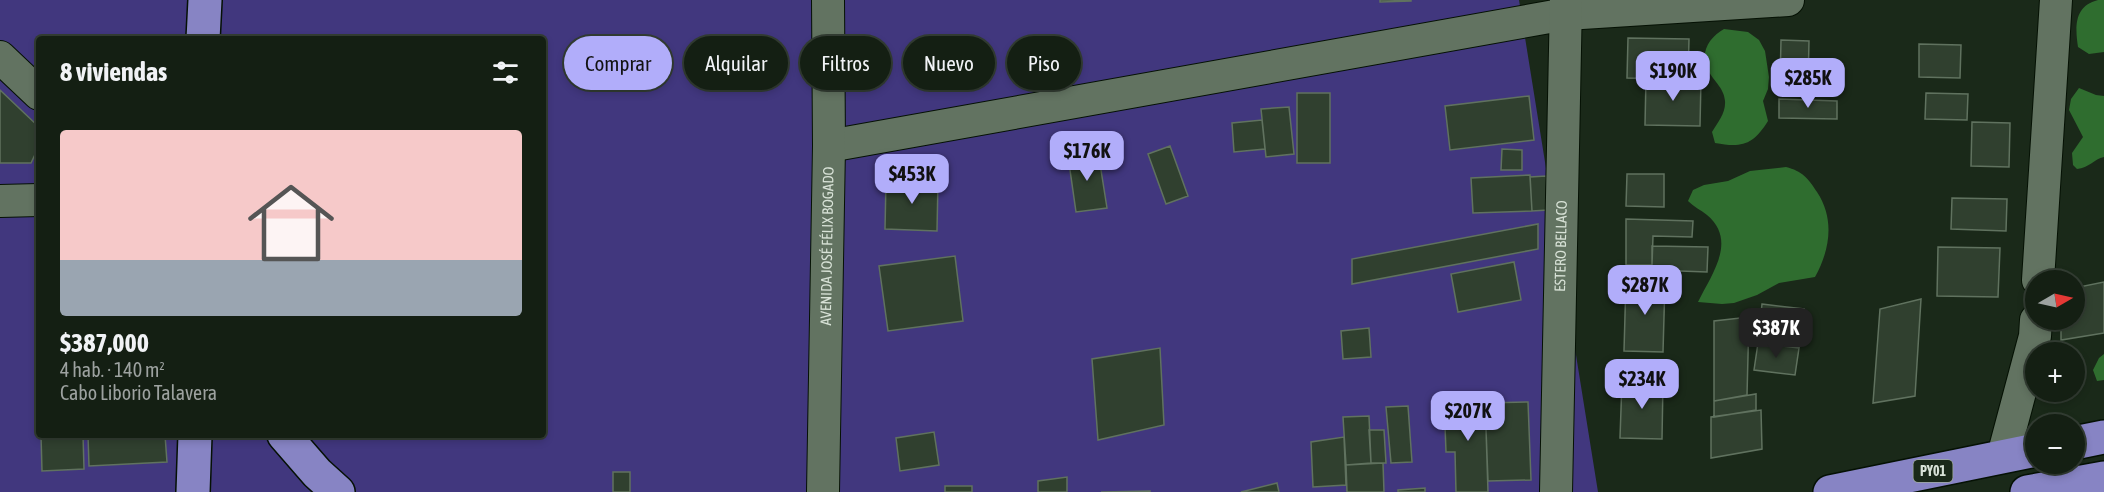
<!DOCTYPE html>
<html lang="es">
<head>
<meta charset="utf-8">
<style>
	body { margin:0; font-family:"Asap Condensed",sans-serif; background:#1d271c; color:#f1f3f6; height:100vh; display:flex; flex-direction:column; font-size:22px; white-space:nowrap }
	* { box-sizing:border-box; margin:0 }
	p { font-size:20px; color:#9da2a0 }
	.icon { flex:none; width:33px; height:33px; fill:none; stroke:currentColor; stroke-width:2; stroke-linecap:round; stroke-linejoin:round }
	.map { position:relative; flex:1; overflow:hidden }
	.side { position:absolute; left:36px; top:36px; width:510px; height:402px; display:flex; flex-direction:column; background:#141f13; border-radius:6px; box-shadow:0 3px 9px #0003,0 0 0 2px #333d33 }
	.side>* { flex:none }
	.hud { position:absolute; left:564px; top:36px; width:570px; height:54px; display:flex; gap:12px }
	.needle { width:39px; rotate:81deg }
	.tools { position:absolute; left:2025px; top:270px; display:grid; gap:12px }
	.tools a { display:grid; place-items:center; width:60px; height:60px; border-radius:50%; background:#141f13; box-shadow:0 3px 9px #0003,0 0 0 2px #333d33; font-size:30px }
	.price { position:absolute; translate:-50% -51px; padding:0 14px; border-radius:12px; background:#b1adfa; color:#111; font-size:20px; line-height:39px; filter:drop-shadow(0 2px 3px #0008) }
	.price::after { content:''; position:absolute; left:50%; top:36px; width:18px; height:14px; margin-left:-9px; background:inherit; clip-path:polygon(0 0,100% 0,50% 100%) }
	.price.on { background:#222; color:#fff }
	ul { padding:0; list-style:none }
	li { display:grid; align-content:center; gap:12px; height:318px; padding:0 24px }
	li span { display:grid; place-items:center; height:186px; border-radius:6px; color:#555 }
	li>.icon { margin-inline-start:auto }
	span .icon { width:108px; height:108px; fill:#fffc; stroke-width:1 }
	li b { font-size:26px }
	h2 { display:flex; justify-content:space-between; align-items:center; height:72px; padding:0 24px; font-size:26px }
	.tag { padding:0 21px; border-radius:27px; background:#141f13; box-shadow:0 3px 9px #0003,0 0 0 2px #333d33; font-size:21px; line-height:54px }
	.tag.on { background:#b1adfa; color:#111 }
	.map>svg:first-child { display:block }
</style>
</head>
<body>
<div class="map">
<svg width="2104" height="492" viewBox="0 0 2104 492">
	<rect width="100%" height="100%" fill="#1a2919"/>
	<path fill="#2f6d2f" d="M 2098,0 L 2104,0 L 2104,52 L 2089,54 L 2078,47 C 2075,27 2074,6 2098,0 Z
		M 1724,29 L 1748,32 L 1759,40 L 1765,51 L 1769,77 L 1768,89 L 1763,101 L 1768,121 C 1753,145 1742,148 1715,143 L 1712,132 C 1718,122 1726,113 1725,101 C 1724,87 1712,80 1707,68 C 1700,51 1710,37 1724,29 Z
		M 2079,88 L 2096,95 L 2104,96 L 2104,157 C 2094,159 2089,168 2077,169 L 2073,165 L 2072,153 L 2083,137 L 2069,110 L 2071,99 Z
		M 1786,167 C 1802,171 1808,178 1817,192 C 1835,219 1830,250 1815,277 L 1779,283 L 1757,295 L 1734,303 L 1722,304 L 1698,302 C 1711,275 1738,241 1707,215 C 1701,210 1694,207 1688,201 L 1693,190 L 1704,185 L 1728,181 L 1750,171 Z
		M 2104,354 L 2104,380 L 2097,381 L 2093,370 L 2099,358 Z"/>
	<path fill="#41377e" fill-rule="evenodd" d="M 0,0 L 1519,0 L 1598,492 L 0,492 ZM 39,39 L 543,39 L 543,435 L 39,435 Z"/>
	<path fill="#30402f" stroke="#60725f" stroke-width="1.5" d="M 1380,0 L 1411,0 L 1411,1 L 1380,2 Z
		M 1628,38 L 1689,39 L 1688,79 L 1627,78 Z
		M 1781,40 L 1809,41 L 1808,85 L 1780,84 Z
		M 1919,44 L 1961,45 L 1960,78 L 1919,77 Z
		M 1646,78 L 1701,79 L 1700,126 L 1645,125 Z
		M 0,90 L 39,127 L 39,146 L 31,163 L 0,163 Z
		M 1297,93 L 1330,93 L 1330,163 L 1297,163 Z
		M 1926,93 L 1968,94 L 1967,120 L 1925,119 Z
		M 1529,96 L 1534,140 L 1450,150 L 1445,106 Z
		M 1779,99 L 1837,101 L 1837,119 L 1779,118 Z
		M 1289,107 L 1294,154 L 1266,157 L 1261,109 Z
		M 1262,120 L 1265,149 L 1234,152 L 1232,123 Z
		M 1972,122 L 2010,123 L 2009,167 L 1971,166 Z
		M 1170,146 L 1188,196 L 1166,204 L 1148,154 Z
		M 1502,149 L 1522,150 L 1522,170 L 1501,170 Z
		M 1098,151 L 1107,208 L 1076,212 L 1068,156 Z
		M 1627,174 L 1664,174 L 1664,207 L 1626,206 Z
		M 1530,175 L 1532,211 L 1473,213 L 1471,178 Z
		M 1546,176 L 1548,210 L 1532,211 L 1530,177 Z
		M 886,180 L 938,181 L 937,231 L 885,229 Z
		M 1952,198 L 2007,199 L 2006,231 L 1951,229 Z
		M 1626,219 L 1693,221 L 1692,237 L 1653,236 L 1652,265 L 1626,265 Z
		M 1538,224 L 1538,249 L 1352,284 L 1352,259 Z
		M 1652,246 L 1708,247 L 1707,272 L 1652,270 Z
		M 1938,247 L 2000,248 L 1998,297 L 1937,296 Z
		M 955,256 L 963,321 L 888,331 L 879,266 Z
		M 1514,262 L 1521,300 L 1458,312 L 1451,274 Z
		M 1626,280 L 1665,281 L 1663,352 L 1624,351 Z
		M 2104,282 L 2104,333 L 2061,340 L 2061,320 L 2074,320 L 2074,288 Z
		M 1921,299 L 1915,396 L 1873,403 L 1880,309 Z
		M 1762,304 L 1804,309 L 1799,348 L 1758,343 Z
		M 1749,317 L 1747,395 L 1714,401 L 1714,321 Z
		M 1369,328 L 1371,357 L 1343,359 L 1341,331 Z
		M 1758,343 L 1799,348 L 1795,375 L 1754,370 Z
		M 1160,348 L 1164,425 L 1098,440 L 1092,359 Z
		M 1622,381 L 1663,382 L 1662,439 L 1620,438 Z
		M 1756,394 L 1756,410 L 1714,417 L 1714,401 Z
		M 1485,397 L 1488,492 L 1456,492 L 1455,452 L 1446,452 L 1444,399 Z
		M 1528,402 L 1531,480 L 1488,481 L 1485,403 Z
		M 1408,406 L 1412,462 L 1391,463 L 1386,407 Z
		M 1761,410 L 1762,449 L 1711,458 L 1711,417 Z
		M 1369,416 L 1371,463 L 1346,465 L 1343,417 Z
		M 1369,430 L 1384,430 L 1386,463 L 1371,463 Z
		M 934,432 L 939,465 L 900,471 L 896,438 Z
		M 41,435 L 83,435 L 84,469 L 42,471 Z
		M 88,435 L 165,435 L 167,462 L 89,466 Z
		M 1344,437 L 1346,485 L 1313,487 L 1311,442 Z
		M 1383,463 L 1384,492 L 1347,492 L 1346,465 Z
		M 613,472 L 630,472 L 630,492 L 613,492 Z
		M 1067,477 L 1067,492 L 1038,492 L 1038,481 Z
		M 1277,483 L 1279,492 L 1241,492 Z
		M 945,486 L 972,486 L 972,492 L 945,492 Z
		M 1425,488 L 1425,492 L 1398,492 L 1398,490 Z
		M 1150,491 L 1150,492 L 1101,492 Z"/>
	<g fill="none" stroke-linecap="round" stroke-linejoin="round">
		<defs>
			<g id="street">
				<path d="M 0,57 L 39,94"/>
				<path d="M 829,146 L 1566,14 L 1788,0"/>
				<path d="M 0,201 L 39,200"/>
				<path d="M 2038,280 L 2056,0"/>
				<path d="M 2003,456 L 2035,336 L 2036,320"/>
				<path id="s1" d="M 823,492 L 829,146 L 828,0"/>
				<path id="s2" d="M 1556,492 L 1566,0"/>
			</g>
			<path id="highway" d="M 203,39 L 205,0
				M 284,435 L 317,473 L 338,492
				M 2074,443 L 2104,437
				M 193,492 L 195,435
				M 1830,492 L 2036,450
				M 2027,492 L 2104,478"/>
		</defs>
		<use href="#street" stroke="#051104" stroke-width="34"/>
		<use href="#highway" stroke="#051104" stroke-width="36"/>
		<use href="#street" stroke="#627361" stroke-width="32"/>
		<use href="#highway" stroke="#8784c4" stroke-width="33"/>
	</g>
	<g text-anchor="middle" stroke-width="5" stroke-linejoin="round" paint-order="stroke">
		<rect fill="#1a2919" stroke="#9faa9e" stroke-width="1.5" x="1913.5" y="460" width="39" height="22" rx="4.5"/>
		<g font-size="14" font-weight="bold" fill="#d8e2d7">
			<text x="1933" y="476">PY01</text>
		</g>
		<g font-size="15" fill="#d8e2d7" stroke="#1a2919">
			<text dy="5" stroke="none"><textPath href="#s1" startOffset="246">AVENIDA JOSÉ FÉLIX BOGADO</textPath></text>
			<text dy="5" stroke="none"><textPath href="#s2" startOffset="246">ESTERO BELLACO</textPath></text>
		</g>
	</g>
</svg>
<div class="tools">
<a><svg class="needle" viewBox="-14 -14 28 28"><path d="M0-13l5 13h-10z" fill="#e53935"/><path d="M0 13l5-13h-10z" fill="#9da2a0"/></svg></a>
<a>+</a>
<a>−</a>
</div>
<b class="price" style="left:1673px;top:102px">$190K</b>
<b class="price" style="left:1808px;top:109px">$285K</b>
<b class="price" style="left:1087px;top:182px">$176K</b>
<b class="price" style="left:912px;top:205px">$453K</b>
<b class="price" style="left:1645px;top:316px">$287K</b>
<b class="price on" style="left:1776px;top:359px">$387K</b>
<b class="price" style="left:1642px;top:410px">$234K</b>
<b class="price" style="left:1468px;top:442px">$207K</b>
<div class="hud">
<a class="tag on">Comprar</a>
<a class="tag">Alquilar</a>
<a class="tag">Filtros</a>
<a class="tag">Nuevo</a>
<a class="tag">Piso</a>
</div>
<section class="side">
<h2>8 viviendas<svg class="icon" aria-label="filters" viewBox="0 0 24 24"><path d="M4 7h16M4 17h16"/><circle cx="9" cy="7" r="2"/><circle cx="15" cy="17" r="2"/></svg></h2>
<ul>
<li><span style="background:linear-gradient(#f6c9c9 70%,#9aa5b1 0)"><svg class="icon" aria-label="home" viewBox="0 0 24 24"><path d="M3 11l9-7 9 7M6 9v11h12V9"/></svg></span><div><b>$387,000</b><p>4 hab. · 140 m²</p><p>Cabo Liborio Talavera</p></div></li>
</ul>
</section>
</div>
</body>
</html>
